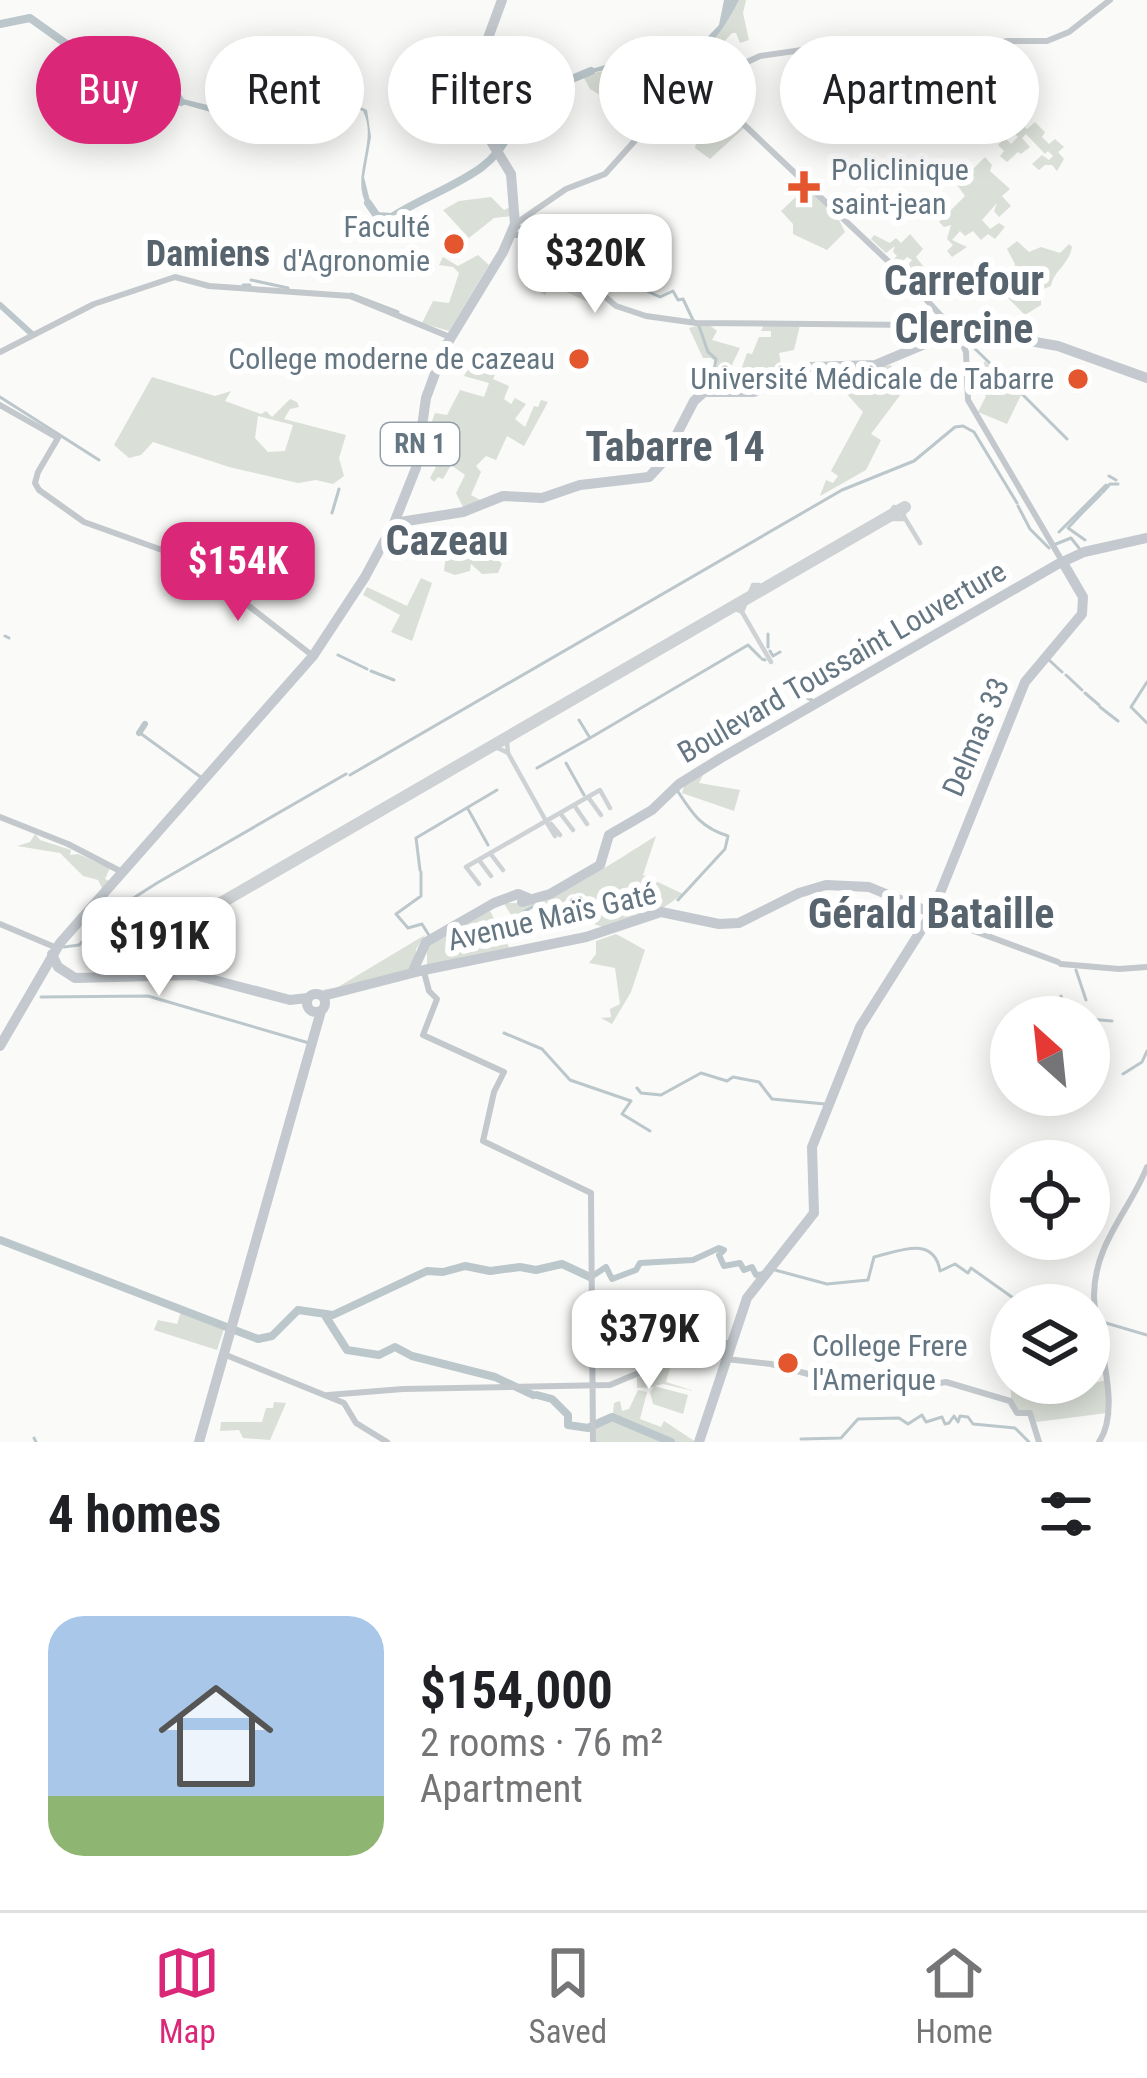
<!DOCTYPE html>
<html lang="en">
<head>
<meta charset="utf-8">
<style>
	body { margin:0; font-family:"Roboto Condensed",sans-serif; background:#f6f6f6; color:#202124; height:100vh; display:flex; flex-direction:column; font-size:45px; white-space:nowrap }
	* { box-sizing:border-box; margin:0 }
	p { font-size:39px; color:#757577 }
	.icon { flex:none; width:66px; height:66px; fill:none; stroke:currentColor; stroke-width:2; stroke-linecap:round; stroke-linejoin:round }
	.map { position:relative; height:1442px; overflow:hidden }
	.drawer { display:flex; flex-direction:column; background:#fff; flex:1 }
	.drawer>* { flex:none }
	.top-card { position:absolute; left:36px; top:36px; width:1077px; height:108px; display:flex; gap:24px }
	.needle { width:78px; rotate:333deg }
	.buttons { position:absolute; left:990px; top:996px; display:grid; gap:24px }
	.buttons a { display:grid; place-items:center; width:120px; height:120px; border-radius:50%; background:#fff; box-shadow:0 6px 30px #0003; font-size:60px }
	.price { position:absolute; translate:-50% -102px; padding:0 27px; border-radius:24px; background:#fff; color:#222; font-size:39px; line-height:78px; filter:drop-shadow(0 3px 6px #0008) }
	.price::after { content:''; position:absolute; left:50%; top:72px; width:36px; height:27px; margin-left:-18px; background:inherit; clip-path:polygon(0 0,100% 0,50% 100%) }
	.price.selected { background:#db2777; color:#fff }
	ul { padding:0; list-style:none }
	li { display:flex; align-items:center; gap:36px; height:300px; padding:0 48px }
	li span { display:grid; place-items:center; flex:none; width:336px; height:240px; border-radius:36px; color:#555 }
	li>.icon { margin-inline-start:auto }
	span .icon { width:144px; height:144px; fill:#fffc; stroke-width:1 }
	li b { font-size:51px }
	h2 { display:flex; justify-content:space-between; align-items:center; height:144px; padding:0 48px; font-size:51px }
	.chip { padding:0 42px; border-radius:54px; background:#fff; box-shadow:0 6px 30px #0003; font-size:42px; line-height:108px }
	.chip.selected { background:#db2777; color:#fff }
	.menu { display:flex; justify-content:space-around; align-items:center; height:168px; border-top:3px solid #e0e0e0; background:#fff; font-size:33px; color:#757577 }
	.menu a { display:grid; justify-items:center; gap:6px }
	.menu .selected { color:#db2777 }
	.map>svg:first-child { display:block }
</style>
</head>
<body>
<div class="map">
<svg width="1147" height="1442" viewBox="0 0 1147 1442">
	<rect width="100%" height="100%" fill="#fafaf8"/>
	<path fill="#dadfd7" fill-rule="evenodd" d="M 739,0 L 746,0 L 743,13 L 749,40 L 740,43 L 736,33 L 732,33 L 704,64 L 714,72 L 709,78 L 705,79 L 698,65 L 691,77 L 664,67 L 660,73 C 647,68 627,78 614,86 L 616,101 L 610,111 L 608,100 L 590,89 L 583,76 C 661,53 696,87 739,0 Z
		M 937,64 L 951,80 L 956,78 L 962,86 L 953,95 L 948,89 L 940,94 L 932,86 L 927,89 L 921,81 L 908,92 L 898,85 L 893,89 L 886,83 L 893,75 L 900,77 L 919,66 L 927,72 Z
		M 448,71 L 464,71 L 464,80 L 471,84 L 451,92 L 456,109 L 447,114 L 441,102 L 432,102 L 427,85 Z
		M 670,112 L 696,120 L 701,131 L 713,142 L 728,129 L 722,121 L 726,116 L 744,128 L 710,159 L 695,148 L 698,135 L 687,139 L 689,125 L 683,127 L 675,140 L 667,140 L 673,127 L 665,115 Z
		M 1035,122 L 1045,132 L 1042,137 L 1049,144 L 1055,139 L 1064,147 L 1058,152 L 1064,159 L 1057,171 L 1052,165 L 1045,165 L 1039,170 L 1032,164 L 1042,155 L 1049,160 L 1053,156 L 1048,151 L 1045,154 L 1026,134 L 1022,138 L 1030,147 L 1021,154 L 1018,152 L 1007,162 L 1000,156 L 1004,151 L 998,145 L 1005,138 L 1011,144 L 1018,137 L 1012,130 L 1019,123 L 1027,129 Z
		M 985,157 L 992,165 L 990,171 L 1010,189 L 1002,196 L 1011,206 L 999,217 L 994,211 L 997,203 L 982,220 L 990,229 L 999,223 L 1005,227 L 995,239 L 988,234 L 981,240 L 973,231 L 965,236 L 960,231 L 952,240 L 967,247 L 952,257 L 947,251 L 953,245 L 947,239 L 951,225 L 944,227 L 939,222 L 965,196 L 957,185 Z
		M 800,193 L 806,197 L 814,193 L 838,218 L 845,232 L 827,250 L 793,234 L 793,224 L 781,211 Z
		M 491,197 L 504,210 L 514,205 L 512,216 L 494,218 L 469,238 L 443,210 L 459,201 Z
		M 910,234 L 923,249 L 916,257 L 923,266 L 915,279 L 904,270 L 912,260 L 907,257 L 899,265 L 893,260 L 897,256 L 893,252 L 895,246 L 886,253 L 871,239 L 874,235 L 890,243 L 896,238 L 901,243 Z
		M 1017,241 L 1029,252 L 1041,247 L 1060,253 L 1069,244 L 1072,247 C 1069,265 1053,271 1051,286 L 1041,290 L 1041,305 L 1025,315 L 999,289 L 1010,278 L 1015,264 L 1007,249 Z
		M 478,255 L 489,265 L 449,331 L 422,323 L 433,301 L 449,303 L 459,273 L 453,267 L 439,265 L 443,257 L 458,266 Z
		M 538,255 L 557,279 L 568,268 L 587,286 L 582,292 L 592,299 L 590,303 L 551,285 L 545,295 L 537,290 L 543,276 L 532,261 Z
		M 707,323 L 717,331 L 712,340 L 740,348 L 728,373 L 715,369 L 717,363 L 711,358 L 703,358 L 689,328 Z
		M 764,325 L 800,325 L 794,350 L 779,353 L 783,376 L 756,389 L 741,386 L 743,376 L 740,373 L 747,353 L 752,354 L 759,337 L 771,337 L 771,331 L 761,331 Z
		M 473,359 L 497,370 L 493,379 L 509,386 L 504,399 L 511,404 L 515,398 L 526,404 L 515,419 L 525,427 L 534,406 L 538,407 L 541,400 L 548,402 L 524,446 L 507,436 L 496,460 L 486,456 L 476,466 L 481,472 L 471,495 L 484,502 L 464,509 L 456,493 L 465,475 L 451,465 L 443,479 L 438,477 L 434,482 L 430,478 L 436,467 L 427,457 L 420,460 L 424,432 L 440,445 L 445,441 L 449,443 L 455,433 L 444,423 L 434,430 L 425,428 L 425,424 L 431,424 L 435,413 L 447,415 L 460,390 L 484,397 L 489,383 L 464,376 Z
		M 985,361 L 1022,393 L 1007,424 L 978,412 L 986,396 L 971,384 Z
		M 891,365 L 901,394 L 871,434 L 881,440 L 866,470 L 820,496 L 826,480 L 833,483 L 838,476 L 831,471 L 863,412 L 845,392 L 857,386 L 852,370 Z
		M 152,377 L 215,396 L 231,391 L 225,401 L 261,414 L 266,411 L 272,417 L 290,399 L 297,402 L 299,407 L 290,409 L 284,419 L 346,435 L 339,458 L 344,476 L 333,484 L 316,480 L 298,483 L 229,467 L 153,442 L 141,455 L 129,458 L 114,445 ZM 258,416 L 293,425 L 285,451 L 268,452 L 255,438 Z
		M 489,551 L 502,564 L 498,573 L 482,574 L 471,564 L 470,571 L 455,575 L 444,571 L 446,555 L 468,552 L 470,557 Z
		M 421,578 L 432,583 L 412,641 L 391,632 L 400,615 L 363,595 L 367,587 L 407,606 Z
		M 704,773 L 699,783 L 740,790 L 734,811 L 682,793 L 685,783 Z
		M 35,834 L 40,840 L 71,850 L 70,855 L 78,854 L 110,868 L 105,879 L 111,882 L 103,890 L 98,880 L 83,876 L 60,853 L 17,846 L 30,842 Z
		M 656,836 L 643,875 L 683,894 L 663,908 L 608,929 L 538,904 L 513,918 L 503,902 C 546,912 617,859 656,836 Z
		M 490,911 L 510,949 L 427,966 L 427,946 Z
		M 616,934 L 645,950 L 631,992 L 612,1024 L 601,1018 L 611,1017 L 610,1009 L 620,1004 L 615,968 L 589,963 L 596,954 L 596,941 Z
		M 425,935 L 416,949 L 416,964 L 411,969 L 325,993 L 322,990 L 338,987 Z
		M 181,1312 L 224,1329 L 217,1350 L 154,1330 L 158,1320 L 177,1324 Z
		M 672,1361 L 666,1382 L 694,1391 L 663,1384 L 654,1386 L 688,1395 L 683,1414 L 653,1404 L 650,1392 L 654,1387 L 637,1388 L 637,1377 Z
		M 1106,1380 L 1107,1413 L 1036,1422 L 1031,1410 L 1018,1411 L 1012,1406 L 1010,1383 L 1067,1383 L 1073,1388 Z
		M 638,1390 L 647,1392 L 640,1419 L 661,1427 L 664,1421 L 696,1442 L 595,1442 L 597,1419 L 613,1413 L 614,1403 L 620,1401 L 622,1411 L 629,1409 Z
		M 274,1402 L 286,1403 L 270,1440 L 243,1438 L 239,1430 L 220,1431 L 221,1422 L 262,1422 L 266,1408 L 273,1408 Z"/>
	<path fill="#bbc7cb" d="M 724,0 L 739,0 C 694,91 661,50 583,76 L 584,71 L 634,57 L 685,56 L 693,52 L 719,25 Z
		M 179,98 L 232,111 L 283,109 L 302,100 L 341,98 L 367,110 L 371,137 L 364,177 L 373,213 C 344,183 380,144 363,111 L 333,101 L 304,103 L 285,111 L 214,113 L 175,102 Z"/>
	<g fill="none" stroke-linecap="round" stroke-linejoin="round">
		<path stroke="#bbc7cb" stroke-width="3" d="M 681,60 L 690,84
			M 519,227 L 579,237 L 606,258 L 608,273 L 660,297 L 673,291 L 678,300 L 683,299 L 693,320
			M 251,280 L 288,288
			M 243,285 L 250,285
			M 351,294 L 398,312
			M 699,326 L 708,352 L 716,359 L 711,389
			M 970,344 L 999,372
			M 1002,374 L 1067,439
			M 0,397 L 99,460
			M 1109,476 L 1116,480
			M 1103,492 L 1110,484 L 1118,484
			M 1018,506 L 1030,529 L 1049,548
			M 332,513 L 339,489
			M 1082,513 L 1068,528 L 1085,540
			M 1082,513 L 1101,494
			M 1059,532 L 1106,485
			M 1056,544 L 1071,538 L 1079,548
			M 5,636 L 9,638
			M 768,647 L 768,634
			M 770,651 L 773,656 L 780,652
			M 338,655 L 367,669
			M 762,659 L 765,660
			M 1048,659 L 1062,672
			M 371,671 L 394,680
			M 1066,675 L 1082,690
			M 1147,682 L 1131,707 L 1147,723
			M 784,688 L 814,701
			M 1085,693 L 1099,705
			M 1100,707 L 1118,721
			M 140,733 L 202,778
			M 590,738 L 748,645 L 760,657
			M 566,763 L 584,795
			M 537,768 L 590,738 L 579,720
			M 350,775 L 842,490 L 914,461 L 955,427 L 963,426 L 974,432 L 1017,503
			M 677,790 C 692,813 700,827 728,836 L 725,849 L 678,900
			M 468,809 L 488,845
			M 420,870 L 416,838 L 497,790
			M 421,872 L 421,896 L 396,914 L 408,928 L 422,924 L 430,937
			M 503,924 L 539,903 L 538,900
			M 64,947 L 79,945 L 113,911 L 157,883 L 346,774
			M 1076,970 L 1086,1000
			M 1061,996 L 1068,1017
			M 41,997 L 148,996 L 309,1043
			M 1089,1019 L 1112,1021
			M 504,1033 L 542,1049 L 570,1080 L 631,1101 L 622,1114 L 650,1131
			M 1123,1074 L 1142,1062 L 1147,1051
			M 637,1088 L 641,1093 L 661,1095 L 701,1073 L 727,1081 L 733,1077 L 759,1082 L 772,1099 L 825,1104
			M 775,1270 L 827,1284 L 868,1280 L 874,1257 C 897,1252 934,1234 940,1271 L 955,1264 L 968,1273 L 971,1268 L 1023,1305 L 1052,1305
			M 1089,1318 L 1147,1335
			M 34,1438 L 36,1442
			M 801,1439 L 841,1438 L 858,1419 L 899,1418 L 908,1424 L 922,1415 L 926,1422 L 942,1417 L 945,1424 L 949,1423 L 954,1416 L 958,1422 L 960,1416 L 968,1417 L 973,1424 L 1015,1428 L 1029,1442"/>
		<path stroke="#bbc7cb" stroke-width="6" d="M 0,305 L 33,335
			M 139,733 L 145,724
			M 1051,1006 L 1055,1014 L 1061,1011
			M 591,1277 L 606,1267 L 612,1279 L 636,1270 L 640,1263 L 693,1260 L 719,1248 L 724,1250 L 719,1255 L 724,1266 L 740,1263 L 744,1270 L 752,1267 L 756,1275 L 766,1274"/>
		<path stroke="#bbc7cb" stroke-width="8" d="M 0,24 L 30,18 L 110,75 L 178,97 L 181,102
			M 368,203 L 377,216 L 392,217 C 421,198 455,187 482,167 C 502,152 507,135 521,116 C 539,91 564,82 591,71
			M 0,1240 L 258,1339 L 272,1336 L 298,1310 L 333,1315 L 427,1271 L 443,1272 L 465,1266 L 490,1271 L 520,1267 L 536,1270 L 562,1264 L 590,1277
			M 326,1317 L 347,1350 L 379,1355 L 395,1347 L 412,1356 L 495,1377 L 533,1395
			M 537,1395 L 552,1399 L 568,1415 L 568,1425 L 588,1428 L 612,1417 L 671,1442"/>
		<path stroke="#ced2d4" stroke-width="4.5" d="M 900,510 L 920,543
			M 884,519 L 904,519 L 904,510 L 894,507 L 886,519
			M 732,607 L 742,612 L 771,662
			M 742,612 L 753,585 L 759,585 L 760,595 L 750,597
			M 513,734 L 507,743 L 508,753 L 546,821 L 600,790 L 610,808
			M 487,749 L 498,748 L 508,753
			M 588,797 L 601,815
			M 574,805 L 587,824
			M 560,813 L 573,830
			M 551,824 L 560,835
			M 490,853 L 503,870
			M 479,860 L 491,876
			M 479,884 L 466,867 L 546,821 L 555,836
			M 219,903 L 207,907 L 209,918 L 216,918 L 226,900"/>
		<path stroke="#ced2d4" stroke-width="12" d="M 200,915 L 905,507"/>
		<path stroke="#c3c8cc" stroke-width="6" d="M 702,85 L 908,280 L 958,334 L 966,352 L 968,400 L 1062,561
			M 515,224 L 566,189 L 605,174 L 676,95 L 760,56 L 843,44 L 901,59 L 1008,41 L 1047,41 L 1069,32 L 1110,0
			M 512,235 L 533,235 L 616,306 L 646,316 L 696,323 L 915,325 L 925,326 L 936,339
			M 0,352 L 94,304 L 175,277 L 209,286 L 350,296 L 450,337
			M 0,405 L 58,438 L 38,472 L 35,483 L 39,490 L 84,522 L 201,564 L 227,589 L 313,656
			M 0,817 L 68,844 L 122,872
			M 931,915 L 1058,962
			M 0,924 L 57,948
			M 1061,964 L 1119,969 L 1147,967
			M 424,972 L 429,991 L 437,999 L 423,1035 L 504,1072 L 494,1092 L 483,1141 L 591,1193 L 593,1442
			M 226,1355 L 344,1403 L 356,1423 L 387,1442
			M 726,1359 L 771,1364 L 834,1381 L 915,1387 L 946,1382 L 1010,1401 L 1017,1413 L 1030,1413 L 1039,1442
			M 328,1395 L 403,1389 L 610,1385 L 710,1343 L 729,1343
			M 1099,1442 C 1123,1407 1095,1338 1094,1296 C 1094,1244 1129,1212 1147,1167"/>
		<path stroke="#c3c9ce" stroke-width="10" d="M 394,523 L 463,512 L 503,496 L 542,498 L 580,485 L 649,477 L 662,463 L 694,401 L 704,392 L 754,392 L 810,367 L 875,365 L 961,329 L 1058,346 L 1147,378
			M 522,902 L 550,894 L 600,865 L 609,835 L 652,810 L 679,784 L 721,758 L 1058,564 L 1084,552 L 1147,538
			M 52,954 L 58,967 L 75,978 L 195,975 L 290,1000 L 308,998
			M 413,971 L 426,942 L 494,903 L 518,894 L 528,898
			M307 1003a9 9 0 1 1 18 0a9 9 0 1 1-18 0Z
			M 323,996 L 424,970 L 586,937 L 661,912 L 719,924 L 739,923 L 799,893 L 826,885 L 869,887 L 932,913
			M 0,1046 L 60,943 L 313,656 L 365,577 L 394,523 L 416,468 L 426,398 L 444,349 L 503,252 L 515,224 L 511,174 L 481,125 L 477,94 L 484,49 L 502,0
			M 199,1442 L 321,1011
			M 699,1442 L 747,1298 L 814,1213 L 812,1147 L 860,1027 L 932,913 L 1025,682 L 1082,614 L 1083,597 L 1062,561"/>
	</g>
	<g fill="#e4572e" stroke="#fff" stroke-width="4.5">
		<path d="M798 169h12v12h12v12h-12v12h-12v-12h-12v-12h12z"/>
		<circle cx="454" cy="244" r="12"/>
		<circle cx="579" cy="359" r="12"/>
		<circle cx="1078" cy="379" r="12"/>
		<circle cx="788" cy="1363" r="12"/>
	</g>
	<g text-anchor="middle" stroke-width="12" stroke-linejoin="round" paint-order="stroke">
		<rect fill="#fff" stroke="#939fa8" stroke-width="3" x="381" y="423" width="78" height="42" rx="9"/>
		<g font-size="27" font-weight="bold" fill="#657683">
			<text x="420" y="453">RN 1</text>
		</g>
		<g font-size="30" fill="#657683" stroke="#fff" text-anchor="end">
			<text x="831" y="180" text-anchor="start">Policlinique<tspan x="831" dy="34">saint-jean</tspan></text>
			<text x="430" y="237">Faculté<tspan x="430" dy="34">d'Agronomie</tspan></text>
			<text x="555" y="369">College moderne de cazeau</text>
			<text x="1054" y="389">Université Médicale de Tabarre</text>
			<text x="812" y="1356" text-anchor="start">College Frere<tspan x="812" dy="34">l'Amerique</tspan></text>
		</g>
		<g font-size="30" fill="#657683" stroke="#fff">
			<text transform="translate(842 662) rotate(-30)" y="10">Boulevard Toussaint Louverture</text>
			<text transform="translate(976 737) rotate(-67)" y="10">Delmas 33</text>
			<text transform="translate(552 917) rotate(-13)" y="10">Avenue Maïs Gaté</text>
		</g>
		<g font-size="36" font-weight="bold" fill="#57646e" stroke="#fff">
			<text x="208" y="266">Damiens</text>
		</g>
		<g font-size="42" font-weight="bold" fill="#57646e" stroke="#fff">
			<text x="964" y="295">Carrefour<tspan x="964" dy="48">Clercine</tspan></text>
			<text x="675" y="461">Tabarre 14</text>
			<text x="447" y="555">Cazeau</text>
			<text x="931" y="928">Gérald Bataille</text>
		</g>
	</g>
</svg>
<div class="buttons">
<a><svg class="needle" viewBox="-14 -14 28 28"><path d="M0-13l5 13h-10z" fill="#e53935"/><path d="M0 13l5-13h-10z" fill="#757577"/></svg></a>
<a><svg class="icon" aria-label="locate" viewBox="0 0 24 24"><circle cx="12" cy="12" r="6"/><path d="M12 2v4M12 18v4M2 12h4M18 12h4"/></svg></a>
<a><svg class="icon" aria-label="layers" viewBox="0 0 24 24"><path d="M12 4l9 5-9 5-9-5zM3 14l9 5 9-5"/></svg></a>
</div>
<b class="price" style="left:595px;top:316px">$320K</b>
<b class="price selected" style="left:238px;top:624px">$154K</b>
<b class="price" style="left:159px;top:999px">$191K</b>
<b class="price" style="left:649px;top:1392px">$379K</b>
<div class="top-card">
<a class="chip selected">Buy</a>
<a class="chip">Rent</a>
<a class="chip">Filters</a>
<a class="chip">New</a>
<a class="chip">Apartment</a>
</div>
</div>
<section class="drawer">
<h2>4 homes<svg class="icon" aria-label="filters" viewBox="0 0 24 24"><path d="M4 7h16M4 17h16"/><circle cx="9" cy="7" r="2"/><circle cx="15" cy="17" r="2"/></svg></h2>
<ul>
<li><span style="background:linear-gradient(#a9c7e8 75%,#8fb573 0)"><svg class="icon" aria-label="home" viewBox="0 0 24 24"><path d="M3 11l9-7 9 7M6 9v11h12V9"/></svg></span><div><b>$154,000</b><p>2 rooms · 76 m²</p><p>Apartment</p></div></li>
</ul>
</section>
<nav class="menu">
<a class="selected"><svg class="icon" aria-label="map" viewBox="0 0 24 24"><path d="M3 6l6-2 6 2 6-2v14l-6 2-6-2-6 2zM9 4v14M15 6v14"/></svg>Map</a>
<a><svg class="icon" aria-label="saved" viewBox="0 0 24 24"><path d="M7 4h10v16l-5-4-5 4z"/></svg>Saved</a>
<a><svg class="icon" aria-label="home" viewBox="0 0 24 24"><path d="M3 11l9-7 9 7M6 9v11h12V9"/></svg>Home</a>
</nav>
</body>
</html>
